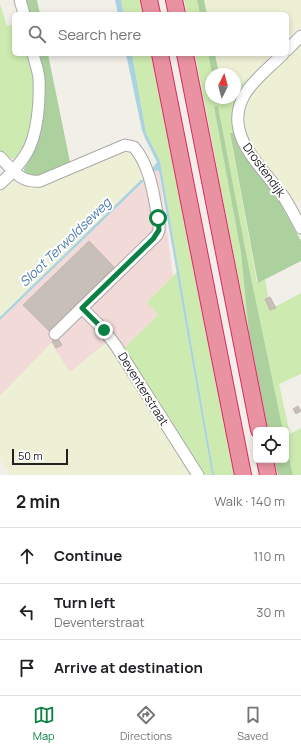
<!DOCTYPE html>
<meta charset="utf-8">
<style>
body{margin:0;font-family:Manrope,sans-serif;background:#f2f2f2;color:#202124}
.controls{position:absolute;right:12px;bottom:12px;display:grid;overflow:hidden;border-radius:6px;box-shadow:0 2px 6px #0003}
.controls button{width:36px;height:36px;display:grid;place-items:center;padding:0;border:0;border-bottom:1px solid #e0e0e0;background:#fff;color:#202124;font:20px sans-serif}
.compass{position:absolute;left:205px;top:68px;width:36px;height:36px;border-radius:50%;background:#fff;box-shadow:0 2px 6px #0003;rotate:6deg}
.scale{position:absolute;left:12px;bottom:10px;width:56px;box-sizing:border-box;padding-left:4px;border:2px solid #222;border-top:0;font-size:11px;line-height:14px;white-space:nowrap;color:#222;-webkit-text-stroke:3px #fff;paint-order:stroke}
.stop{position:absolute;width:12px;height:12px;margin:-9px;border:3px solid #0b8043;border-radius:50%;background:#fff}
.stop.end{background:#0b8043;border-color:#fff;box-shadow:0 1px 4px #0008}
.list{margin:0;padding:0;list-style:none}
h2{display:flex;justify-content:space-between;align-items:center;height:52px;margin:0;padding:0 16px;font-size:17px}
h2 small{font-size:13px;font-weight:400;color:#757577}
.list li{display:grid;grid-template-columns:26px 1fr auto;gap:12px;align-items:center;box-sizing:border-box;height:56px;padding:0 16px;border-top:1px solid #e0e0e0}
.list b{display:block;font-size:15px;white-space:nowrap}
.list p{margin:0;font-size:13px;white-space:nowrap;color:#757577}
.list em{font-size:13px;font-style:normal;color:#757577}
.icon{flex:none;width:22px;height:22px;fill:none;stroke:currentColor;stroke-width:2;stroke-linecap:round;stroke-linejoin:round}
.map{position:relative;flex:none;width:301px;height:475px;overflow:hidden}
.search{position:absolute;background:#fff;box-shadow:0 2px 6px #0003;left:12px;right:12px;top:12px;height:44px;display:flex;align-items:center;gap:10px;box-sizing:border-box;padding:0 14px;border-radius:6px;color:#757577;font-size:15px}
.sheet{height:220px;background:#fff}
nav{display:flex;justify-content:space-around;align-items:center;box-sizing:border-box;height:56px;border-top:1px solid #e0e0e0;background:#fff;font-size:11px;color:#757577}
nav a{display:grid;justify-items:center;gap:2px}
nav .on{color:#0b8043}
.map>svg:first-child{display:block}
</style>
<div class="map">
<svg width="301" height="475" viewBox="0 0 301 475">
<rect width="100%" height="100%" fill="#f2efe9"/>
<polygon fill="#f2dad9" points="157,169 159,171 173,276 147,302 158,315 122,350 69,372 51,344 0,396 0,320"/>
<g fill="#eef0d5">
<polygon points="204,0 301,0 301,26 287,39 287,14 207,14"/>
<polygon points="301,39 301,200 293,206 248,139 242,126 244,99"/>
<polygon points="215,54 272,54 235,90 235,74 219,74"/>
<polygon points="121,151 131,154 134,158 137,163 142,179 0,317 0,192 10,182 14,180 20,181"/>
<polygon points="107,342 197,475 11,475 0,459 0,396 51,343 70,372"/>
</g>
<g fill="#cdebb0">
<polygon points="121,0 141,0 143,14 124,14"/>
<polygon points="184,0 197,0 200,14 187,14"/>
<path d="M0,4l7,22 7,-2v30h16c2,12 5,25 5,37 1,22 -5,53 -21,68l-6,-1 -8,-7z"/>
<polygon points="132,54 151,54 235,475 214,475 160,161 146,133"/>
<path d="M195,54h13l4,20 -1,24h6l1,4h5l3,-4h9v-8l14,-14c-15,23 -20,30 -13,57l-6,1 27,148 8,-2 6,29 30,-16v81l-22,10 11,50 11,-6v47h-8l-7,-31v-14h-3l-34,-162 -31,-162 -4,1 27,146 8,81z"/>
<polygon points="177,272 212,475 197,475 122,350 158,315 147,302"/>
</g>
<g fill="#add19e">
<polygon points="26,0 37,0 40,14 30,14"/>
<polygon points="197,0 204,0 207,14 200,14"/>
<path d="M40,54h8l22,108 -36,15 -9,-2 -1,-6c14,-23 21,-50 21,-78 0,-12 -3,-25 -5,-37z"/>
<polygon points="208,54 215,54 219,74 212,74"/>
<polygon points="218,106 249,268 283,430 268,430 249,334 241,253 214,107"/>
<polygon points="230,133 236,133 279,201 301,241 301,261 258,283"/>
<polygon points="286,444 293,475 278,475 274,460 286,460"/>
</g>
<g fill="#aad3df">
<polygon points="115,0 121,0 124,14 118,14"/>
<polygon points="126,54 132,54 146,133 160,161 214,475 212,475 159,171 156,170 153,173 152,169 157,162 145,138 142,130"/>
<polygon points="141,180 144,180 144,181 0,320 0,317"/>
</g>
<g fill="#c7bfb8" stroke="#c4b6ab">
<polygon points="89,241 114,267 49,331 23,305"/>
<polygon points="270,297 276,308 270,310 265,299"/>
<polygon points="59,340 62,345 56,348 52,341"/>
<polygon points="298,406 301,411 296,414 293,409"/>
</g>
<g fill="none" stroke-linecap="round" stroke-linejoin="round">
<defs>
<g id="minor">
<polyline points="20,0 24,14"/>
<polyline points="287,50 301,36"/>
<path d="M283,54c-13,13 -29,25 -38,40 -24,40 17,72 38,102 7,10 12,21 18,32"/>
<path d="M0,157c13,13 20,26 40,24l85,-36 9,2c17,20 20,51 25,77v6l-2,5 -102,99"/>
<path d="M0,184c10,-9 19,-19 26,-30 12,-19 14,-54 13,-76 -1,-8 -4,-16 -6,-24"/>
<polyline points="82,308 104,330 116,346 198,475"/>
</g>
<g id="highway">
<polyline points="149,0 152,14"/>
<polyline points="174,0 177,14"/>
<polyline points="160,54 243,475"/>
<polyline points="185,54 259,430"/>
<polyline points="265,460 268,475"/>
</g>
</defs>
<use href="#minor" stroke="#a9a9a9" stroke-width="13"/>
<use href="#highway" stroke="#dc2a67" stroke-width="18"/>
<use href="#minor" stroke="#fff" stroke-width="11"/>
<use href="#highway" stroke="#e892a2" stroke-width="16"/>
</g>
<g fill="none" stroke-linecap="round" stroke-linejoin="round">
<polyline stroke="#0b8043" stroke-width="5" points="104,330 82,308 153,239 159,230 158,218"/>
</g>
<g text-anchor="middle" stroke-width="4" stroke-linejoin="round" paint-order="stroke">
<g font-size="12" fill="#222" stroke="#fff">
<text transform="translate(264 170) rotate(54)" y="4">Drostendijk</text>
<text transform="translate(143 389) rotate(58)" y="4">Deventerstraat</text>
</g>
<g font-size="13" font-style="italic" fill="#4a7aab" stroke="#fff">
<text transform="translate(65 242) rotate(-44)" y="5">Sloot Terwoldseweg</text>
</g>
</g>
</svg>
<div class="controls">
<button><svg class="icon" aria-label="locate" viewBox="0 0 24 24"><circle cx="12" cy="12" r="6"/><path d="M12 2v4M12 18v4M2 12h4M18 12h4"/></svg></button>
</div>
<svg class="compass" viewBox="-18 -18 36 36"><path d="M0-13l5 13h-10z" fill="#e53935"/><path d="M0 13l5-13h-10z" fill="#757577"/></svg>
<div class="scale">50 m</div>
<div class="stop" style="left:158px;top:218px"></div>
<div class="stop end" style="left:104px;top:330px"></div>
<div class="search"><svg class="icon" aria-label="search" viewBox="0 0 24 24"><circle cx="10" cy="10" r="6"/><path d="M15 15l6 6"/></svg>Search here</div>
</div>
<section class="sheet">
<h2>2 min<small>Walk · 140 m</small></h2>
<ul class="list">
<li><svg class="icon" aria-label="ahead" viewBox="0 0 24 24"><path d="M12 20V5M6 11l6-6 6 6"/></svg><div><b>Continue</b></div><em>110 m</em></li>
<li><svg class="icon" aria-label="left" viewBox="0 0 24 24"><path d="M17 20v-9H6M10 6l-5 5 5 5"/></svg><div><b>Turn left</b><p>Deventerstraat</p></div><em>30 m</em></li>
<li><svg class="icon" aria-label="arrive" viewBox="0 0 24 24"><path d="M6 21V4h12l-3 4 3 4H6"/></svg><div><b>Arrive at destination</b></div></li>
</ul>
</section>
<nav>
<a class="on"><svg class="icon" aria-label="map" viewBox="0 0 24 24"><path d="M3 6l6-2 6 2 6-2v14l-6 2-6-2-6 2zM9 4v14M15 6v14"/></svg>Map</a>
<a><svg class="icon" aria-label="directions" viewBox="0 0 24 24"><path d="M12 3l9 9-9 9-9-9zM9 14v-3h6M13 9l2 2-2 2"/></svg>Directions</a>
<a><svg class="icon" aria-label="saved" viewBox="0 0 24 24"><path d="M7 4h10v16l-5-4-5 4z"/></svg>Saved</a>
</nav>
